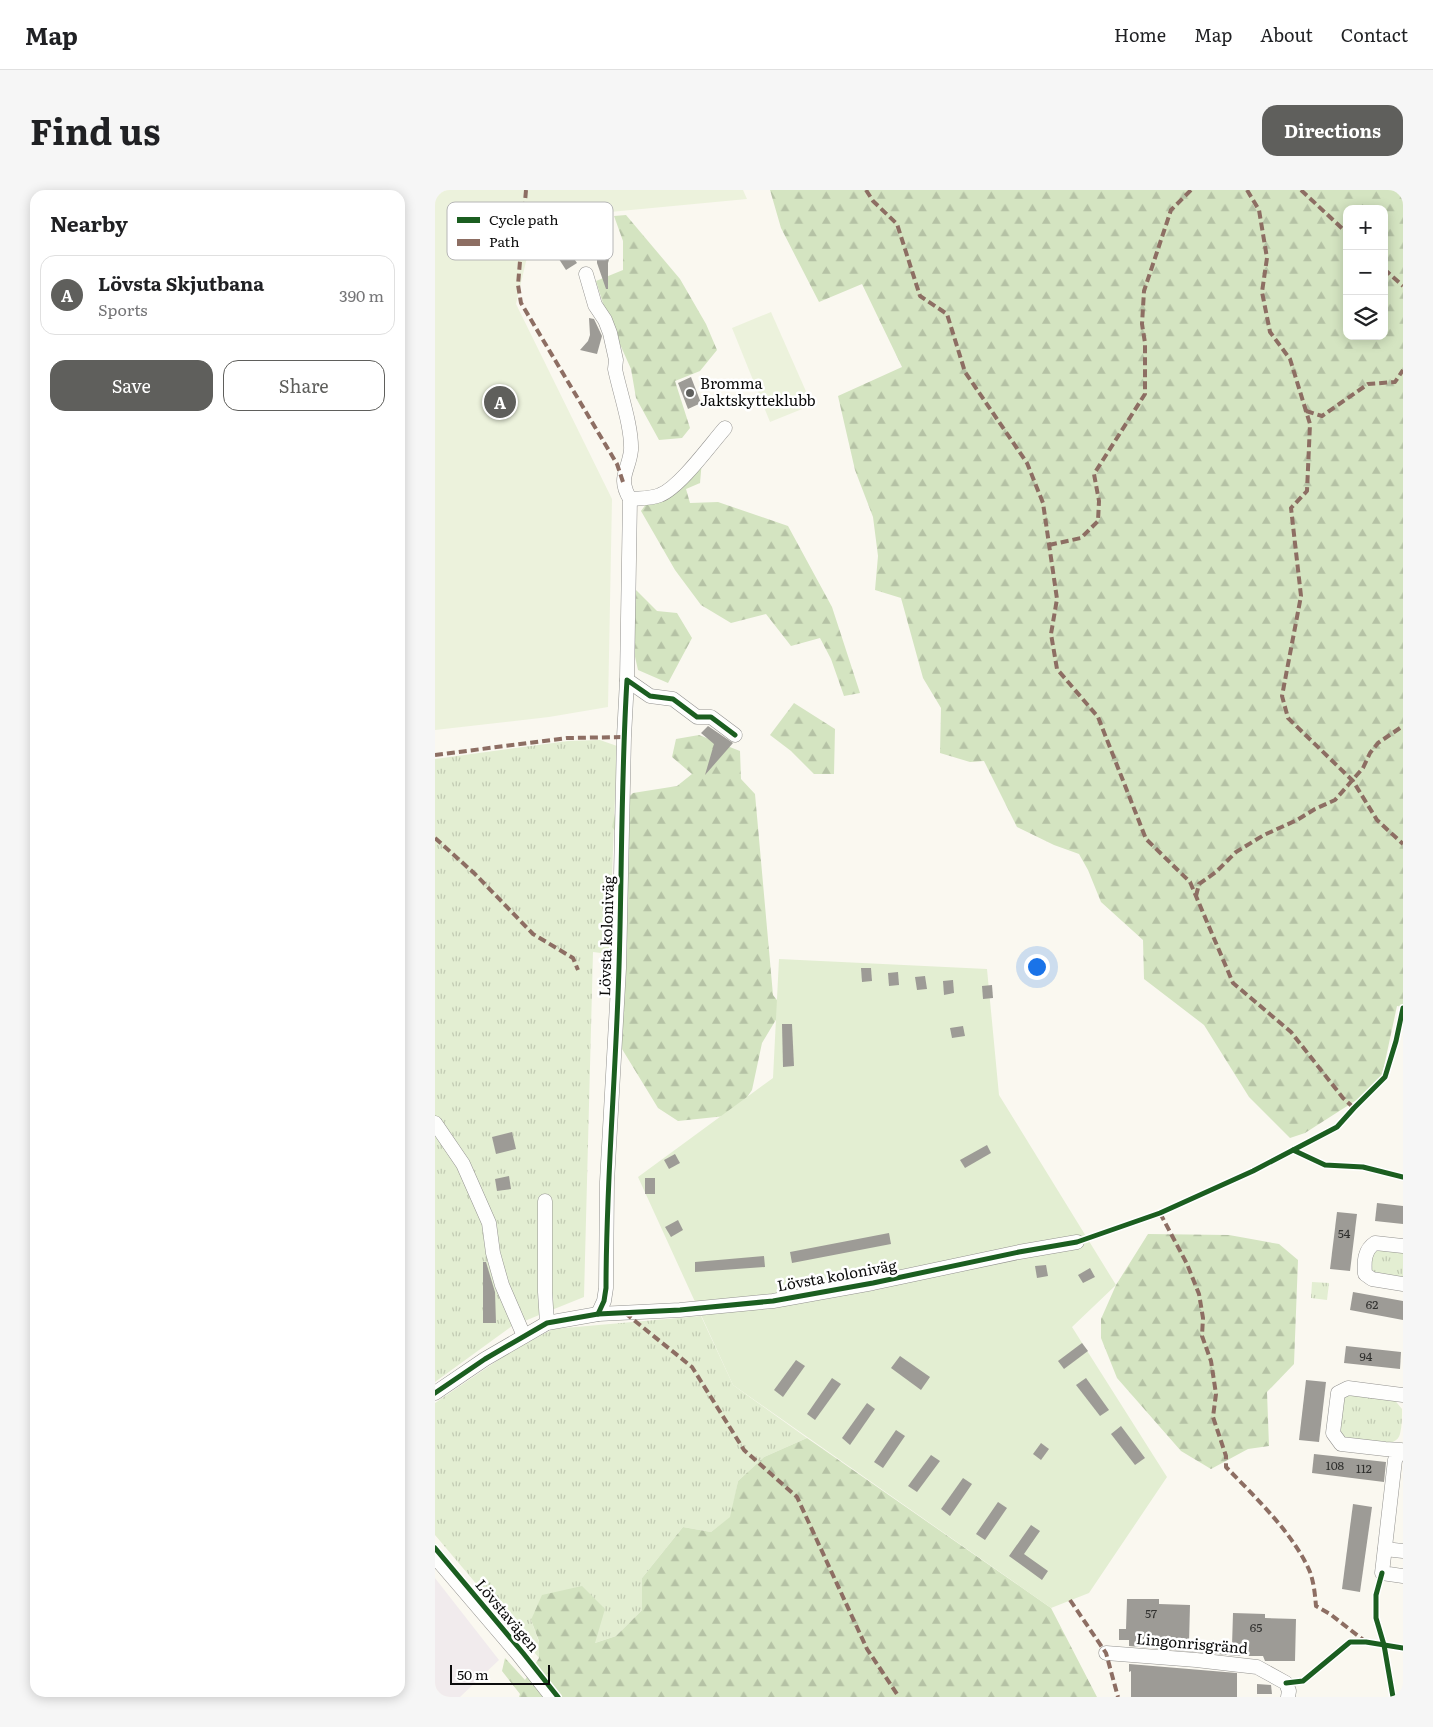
<!DOCTYPE html>
<meta charset="utf-8">
<style>
body{margin:0;font-family:Literata,serif;background:#f6f6f6;color:#202124}
.controls{position:absolute;right:15px;top:15px;display:grid;overflow:hidden;border-radius:10px;box-shadow:0 2px 12px #0003}
.controls button{width:45px;height:45px;display:grid;place-items:center;padding:0;border:0;border-bottom:1px solid #e0e0e0;background:#fff;color:#202124;font:25px sans-serif}
.scale{position:absolute;left:15px;bottom:12px;width:100px;box-sizing:border-box;padding-left:5px;border:2px solid #0c0c0c;border-top:0;font-size:14px;line-height:18px;white-space:nowrap;color:#0c0c0c;-webkit-text-stroke:4px #fff;paint-order:stroke}
.you{position:absolute;left:601px;top:776px;width:18px;height:18px;margin:-12px;border:4px solid #fff;border-radius:50%;background:#1a73e8;box-shadow:0 0 0 8px #1a73e833}
.badge{display:grid;place-items:center;width:32px;height:32px;border-radius:50%;background:#5f5f5c;color:#fff;font-size:16px;font-weight:700}
.pin{position:absolute;translate:-50% -50%;border:2px solid #fff;box-shadow:0 1px 5px #0006}
.list{margin:0;padding:0;list-style:none}
h2{display:flex;justify-content:space-between;align-items:center;height:65px;margin:0;padding:0 20px;font-size:21px}
h2 small{font-size:16px;font-weight:400;color:#757577}
.list li{display:grid;grid-template-columns:32px 1fr auto;gap:15px;align-items:center;box-sizing:border-box;height:80px;margin:0 10px 10px;padding:0 10px;border:1px solid #e0e0e0;border-radius:15px}
.list b{display:block;font-size:19px;white-space:nowrap}
.list p{margin:0;font-size:16px;white-space:nowrap;color:#757577}
.list em{font-size:16px;font-style:normal;color:#757577}
.actions{display:flex;gap:10px;padding:15px 20px}
.actions a{flex:1;padding:11px 0;border:1px solid #5f5f5c;border-radius:15px;text-align:center;font-size:18px;color:#5f5f5c}
.actions .main{background:#5f5f5c;color:#fff}
.icon{flex:none;width:28px;height:28px;fill:none;stroke:currentColor;stroke-width:2;stroke-linecap:round;stroke-linejoin:round}
.map{position:relative;flex:none;width:968px;height:1507px;overflow:hidden;border-radius:15px}
header{display:flex;align-items:center;gap:30px;box-sizing:border-box;height:70px;padding:0 25px;background:#fff;border-bottom:1px solid #e0e0e0}
header strong{font-size:24px}
nav{display:flex;gap:28px;margin-inline-start:auto;font-size:18px}
.intro{display:flex;align-items:center;justify-content:space-between;box-sizing:border-box;height:120px;padding:0 30px}
h1{margin:0;font-size:35px}
.button{padding:12px 22px;border-radius:15px;background:#5f5f5c;color:#fff;font-size:18px;font-weight:700}
main{display:flex;gap:30px;padding:0 30px}
aside{flex:1;background:#fff;border-radius:15px;box-shadow:0 2px 12px #0003}
.map>svg:first-child{display:block}
</style>
<header>
<strong>Map</strong>
<nav><a>Home</a><a>Map</a><a>About</a><a>Contact</a></nav>
</header>
<div class="intro"><h1>Find us</h1><a class="button">Directions</a></div>
<main>
<aside>
<h2>Nearby<small></small></h2>
<ul class="list">
<li><span class="badge">A</span><div><b>Lövsta Skjutbana</b><p>Sports</p></div><em>390 m</em></li>
</ul>
<div class="actions"><a class="main">Save</a><a>Share</a></div>
</aside>
<div class="map">
<svg width="968" height="1507" viewBox="0 0 968 1507">
<defs>
<pattern id="grass-tufts" width="24" height="20" patternUnits="userSpaceOnUse" patternTransform="scale(1.25)"><rect width="24" height="20" fill="#e3eed2"/><path d="M3 7l-1-3M5 7V3M7 7l1-3M15 17l-1-3M17 17v-4M19 17l1-3" fill="none" stroke="#c2cbb3"/></pattern>
<pattern id="forest-firs" width="22" height="20" patternUnits="userSpaceOnUse" patternTransform="scale(1.25)"><rect width="22" height="20" fill="#d4e4c1"/><path d="M5 1l3.5 6h-7zM16 11l3.5 6h-7z" fill="#b5c2a5"/></pattern>
</defs>
<rect width="100%" height="100%" fill="#faf8f0"/>
<polygon fill="#f1ebed" points="0,1388 64,1470 25,1507 0,1507"/>
<g fill="url(#grass-tufts)">
<polygon points="165,550 182,556 174,764 158,762 149,1107 77,1136 0,1192 0,569 133,551"/>
<polygon points="968,1058 968,1092 935,1085 936,1060"/>
<polygon points="877,1092 894,1093 892,1110 876,1108"/>
<polygon points="266,1126 298,1195 372,1248 329,1267 303,1291 296,1327 276,1342 248,1337 207,1388 207,1420 181,1446 160,1453 96,1430 104,1452 104,1468 0,1345 0,1213 78,1160 118,1139"/>
<path d="M910,1205l48,3 9,11c0,8 0,17 -2,25 -4,17 -39,7 -52,5 -4,-1 -8,-3 -9,-8 -2,-8 3,-29 6,-36z"/>
</g>
<g fill="url(#forest-firs)" fill-rule="evenodd">
<path d="M335,0h633v817l-6,-1 -17,79 -75,48 -15,5 -41,-41 -45,-72 -60,-46 -1,-39 -42,-38 -13,-32 -9,-16 -25,-9 -37,-18 -33,-66 -14,1 -30,-9 1,-45 -18,-30 -22,-80 -26,-8 3,-34 -5,-39 -18,-47 -17,-74 64,-29 -40,-83 -43,18 -38,-74zM912,19h37v127h-37z"/>
<polygon points="191,25 245,89 271,134 282,160 265,181 240,191 255,238 247,248 224,250 201,208 196,179 171,123 161,91 188,80 188,51 179,26"/>
<polygon points="267,270 265,293 251,299 255,313 283,312 353,336 397,417 425,503 409,506 396,469 385,448 356,456 331,424 296,433 266,415 240,380 206,321 219,303"/>
<polygon points="200,399 222,421 242,423 257,448 233,493 203,480 196,449"/>
<polygon points="359,513 400,539 399,584 379,584 356,561 335,545"/>
<polygon points="264,545 305,561 306,589 320,604 338,805 348,818 327,853 317,900 300,925 243,931 223,918 187,859 188,716 190,652 177,637 181,619 198,603 242,596 257,584 237,567 241,549"/>
<polygon points="713,1044 794,1045 844,1054 863,1070 859,1174 832,1202 834,1256 813,1259 776,1279 746,1261 682,1188 666,1148 666,1129 681,1095"/>
<polygon points="372,1248 616,1418 662,1507 84,1507 85,1504 67,1481 70,1468 90,1490 104,1468 104,1451 96,1430 107,1405 147,1396 170,1419 160,1453 181,1446 207,1420 207,1388 248,1337 276,1342 295,1327 303,1291 329,1267"/>
</g>
<polygon fill="#e3eed2" points="344,769 552,779 564,905 681,1095 637,1137 732,1287 654,1403 616,1418 298,1195 203,987 338,888"/>
<g fill="#ecf2dc">
<polygon points="0,0 308,0 312,9 101,29 81,114 177,309 173,517 114,527 0,540"/>
<polygon points="336,122 377,215 335,232 297,138"/>
</g>
<g fill="#9d9b96">
<polygon points="176,54 177,60 173,73 173,99 171,99 162,73 162,55"/>
<polygon points="133,60 142,73 131,80 122,66"/>
<polygon points="154,128 159,129 167,146 162,164 145,160 153,151 155,145"/>
<polygon points="256,187 266,213 253,219 243,193"/>
<polygon points="273,536 298,553 270,585 279,554 266,543"/>
<polygon points="426,778 436,778 437,791 427,792"/>
<polygon points="463,782 464,795 454,796 453,783"/>
<polygon points="490,786 492,799 482,800 480,787"/>
<polygon points="518,790 519,803 509,805 508,791"/>
<polygon points="557,795 558,808 548,809 547,796"/>
<polygon points="347,834 357,834 359,876 348,877"/>
<polygon points="528,836 530,846 517,848 515,838"/>
<polygon points="77,942 81,959 61,964 57,947"/>
<polygon points="552,955 556,963 530,978 525,970"/>
<polygon points="240,964 245,973 234,979 229,970"/>
<polygon points="74,986 76,999 62,1001 60,989"/>
<rect x="210" y="988" width="10" height="16"/>
<polygon points="942,1013 968,1016 968,1034 940,1031"/>
<polygon points="902,1022 922,1024 915,1081 895,1079"/>
<polygon points="243,1030 248,1040 236,1047 230,1037"/>
<polygon points="454,1043 456,1054 357,1073 355,1062"/>
<polygon points="329,1066 330,1077 260,1082 260,1072"/>
<polygon points="48,1072 51,1072 60,1102 61,1133 48,1133"/>
<polygon points="611,1075 613,1086 602,1088 600,1076"/>
<polygon points="655,1078 660,1087 648,1093 643,1085"/>
<polygon points="918,1102 968,1111 968,1130 915,1120"/>
<polygon points="647,1153 653,1161 629,1179 623,1171"/>
<polygon points="911,1156 966,1162 965,1179 909,1173"/>
<polygon points="465,1166 495,1187 486,1200 456,1178"/>
<polygon points="361,1170 370,1176 348,1207 339,1200"/>
<polygon points="397,1188 406,1194 380,1230 372,1224"/>
<polygon points="651,1188 674,1220 665,1226 641,1195"/>
<polygon points="871,1190 891,1192 884,1252 864,1250"/>
<polygon points="432,1213 440,1219 415,1255 407,1248"/>
<polygon points="686,1236 710,1268 700,1275 676,1244"/>
<polygon points="461,1240 470,1246 448,1278 439,1272"/>
<polygon points="606,1253 614,1259 606,1270 598,1264"/>
<polygon points="879,1264 951,1272 949,1292 877,1283"/>
<polygon points="496,1265 505,1271 482,1302 473,1296"/>
<polygon points="528,1288 537,1294 515,1326 506,1319"/>
<polygon points="563,1312 572,1318 550,1350 541,1344"/>
<polygon points="918,1314 937,1317 925,1402 907,1399"/>
<polygon points="596,1335 605,1341 589,1364 613,1381 607,1390 574,1366"/>
<polygon points="692,1409 724,1409 724,1414 755,1415 754,1453 766,1453 766,1456 797,1456 798,1423 830,1424 830,1428 861,1429 860,1471 830,1471 828,1466 803,1466 694,1456 694,1450 684,1450 684,1439 691,1439"/>
<polygon points="694,1474 802,1483 802,1507 696,1507 696,1481 694,1482"/>
<polygon points="822,1494 836,1495 837,1504 822,1504"/>
</g>
<g fill="none" stroke-linecap="round" stroke-linejoin="round">
<defs>
<g id="minor">
<path d="M151,84l9,31 10,15 5,13 6,27 -1,9c5,24 17,58 16,81 -2,21 -14,27 -1,49l-3,181 -3,57 -5,231 -12,214 -1,106 -2,13 -6,13"/>
<path d="M195,309c10,-1 21,0 30,-4 20,-8 50,-50 65,-67"/>
<polyline points="192,490 215,506 238,509 262,527 276,527 300,545"/>
<polyline points="0,933 28,974 54,1033 58,1063 67,1095 89,1146"/>
<polyline points="110,1011 110,1102 112,1133"/>
<path d="M968,1056l-28,-3c-11,7 -11,19 -10,31l7,5 31,5"/>
<polyline points="0,1203 50,1169 112,1133 163,1124 245,1120 338,1111 438,1093 584,1062 642,1052"/>
<polyline points="968,1205 913,1198 903,1203 898,1243 906,1254 950,1259 966,1260 960,1270 947,1383 968,1386"/>
<polyline points="950,1359 968,1361"/>
<polyline points="0,1367 83,1464 117,1507"/>
<polyline points="671,1463 761,1470 822,1477 851,1493 854,1501 853,1507"/>
</g>
</defs>
<use href="#minor" stroke="#93928f" stroke-width="15"/>
<use href="#minor" stroke="#fefefd" stroke-width="14"/>
<g stroke="#8d6e63" stroke-width="4" stroke-dasharray="8 4" stroke-linecap="butt">
<polyline points="91,0 83,95 86,113 182,274 188,292"/>
<polyline points="431,0 438,11 462,34 485,106 512,124 530,182 592,273 608,313 622,409 616,444 622,479 663,527 711,649 755,692 798,793 856,842 908,908 919,918"/>
<polyline points="812,0 824,20 832,68 827,102 835,142 855,169 875,234 872,301 856,318 866,406 847,506 853,528 918,591 942,630 968,654"/>
<polyline points="866,0 912,43"/>
<polyline points="949,79 968,96"/>
<polyline points="871,221 887,226 933,194 960,192 968,180"/>
<polyline points="614,355 646,348 663,331 664,311 659,284 710,204 710,153 707,134 709,101 736,20 756,0"/>
<polyline points="0,565 132,548 189,547"/>
<polyline points="0,648 40,684 98,744 138,768 143,780"/>
<polyline points="761,706 764,694 781,682 801,662 829,645 862,630 880,619 900,610 928,578 935,563 943,553 968,536"/>
<path d="M725,1023l27,51 12,30 4,24 -1,18 9,25 5,33 -3,23 13,39v11c29,30 68,67 84,105 4,11 5,23 6,34l14,8 36,28"/>
<polyline points="190,1123 257,1177 309,1260 362,1307 432,1459 464,1507"/>
<polyline points="635,1410 671,1463 683,1507"/>
</g>
<defs>
<g id="cycleway">
<polyline points="858,960 890,975 928,977 968,987"/>
<path d="M163,1124l6,-13 2,-13c0,-107 10,-214 13,-321 3,-95 2,-191 8,-287l23,16 23,3 24,18h14l24,18"/>
<polyline points="0,1203 50,1169 112,1133 163,1124 245,1120 338,1111 438,1093 584,1062 642,1052 725,1023 818,981 902,937 919,918 950,887 961,851 968,818"/>
<polyline points="0,1358 88,1463 123,1507"/>
<polyline points="947,1383 941,1405 941,1428 949,1455 958,1507"/>
<polyline points="851,1493 868,1491 915,1452 931,1452 968,1458"/>
</g>
</defs>
<use href="#cycleway" stroke="#fff" stroke-width="8"/>
<use href="#cycleway" stroke="#1b5e20" stroke-width="5"/>
</g>
<circle fill="#5f5f5c" stroke="#fff" stroke-width="2" cx="255" cy="203" r="5"/>
<g text-anchor="middle" stroke-width="5" stroke-linejoin="round" paint-order="stroke">
<g font-size="12" fill="#30302e">
<text x="909" y="1048">54</text>
<text x="937" y="1119">62</text>
<text x="931" y="1171">94</text>
<text x="900" y="1280">108</text>
<text x="929" y="1283">112</text>
<text x="716" y="1428">57</text>
<text x="821" y="1442">65</text>
</g>
<g font-size="15" fill="#0c0c0c" stroke="#fff" text-anchor="start">
<text x="265" y="199">Bromma<tspan x="265" dy="17">Jaktskytteklubb</tspan></text>
</g>
<g font-size="15" fill="#0c0c0c" stroke="#fff">
<text transform="translate(172 746) rotate(-88)" y="5">Lövsta koloniväg</text>
<text transform="translate(402 1086) rotate(-10)" y="5">Lövsta koloniväg</text>
<text transform="translate(72 1426) rotate(50)" y="5">Lövstavägen</text>
<text transform="translate(757 1454) rotate(5)" y="5">Lingonrisgränd</text>
</g>
</g>
<rect x="12" y="12" width="166" height="58" rx="8" fill="#fff" stroke="#b6b6b6" stroke-width="1"/>
<rect x="22" y="27" width="23" height="6" fill="#1b5e20"/>
<rect x="22" y="49" width="23" height="7" fill="#8d6e63"/>
<g font-size="14" fill="#0c0c0c">
<text x="54" y="35">Cycle path</text>
<text x="54" y="57">Path</text>
</g>
</svg>
<div class="controls">
<button>+</button>
<button>−</button>
<button><svg class="icon" aria-label="layers" viewBox="0 0 24 24"><path d="M12 4l9 5-9 5-9-5zM3 14l9 5 9-5"/></svg></button>
</div>
<div class="scale">50 m</div>
<div class="you"></div>
<div class="pin badge" style="left:65px;top:212px">A</div>
</div>
</main>
